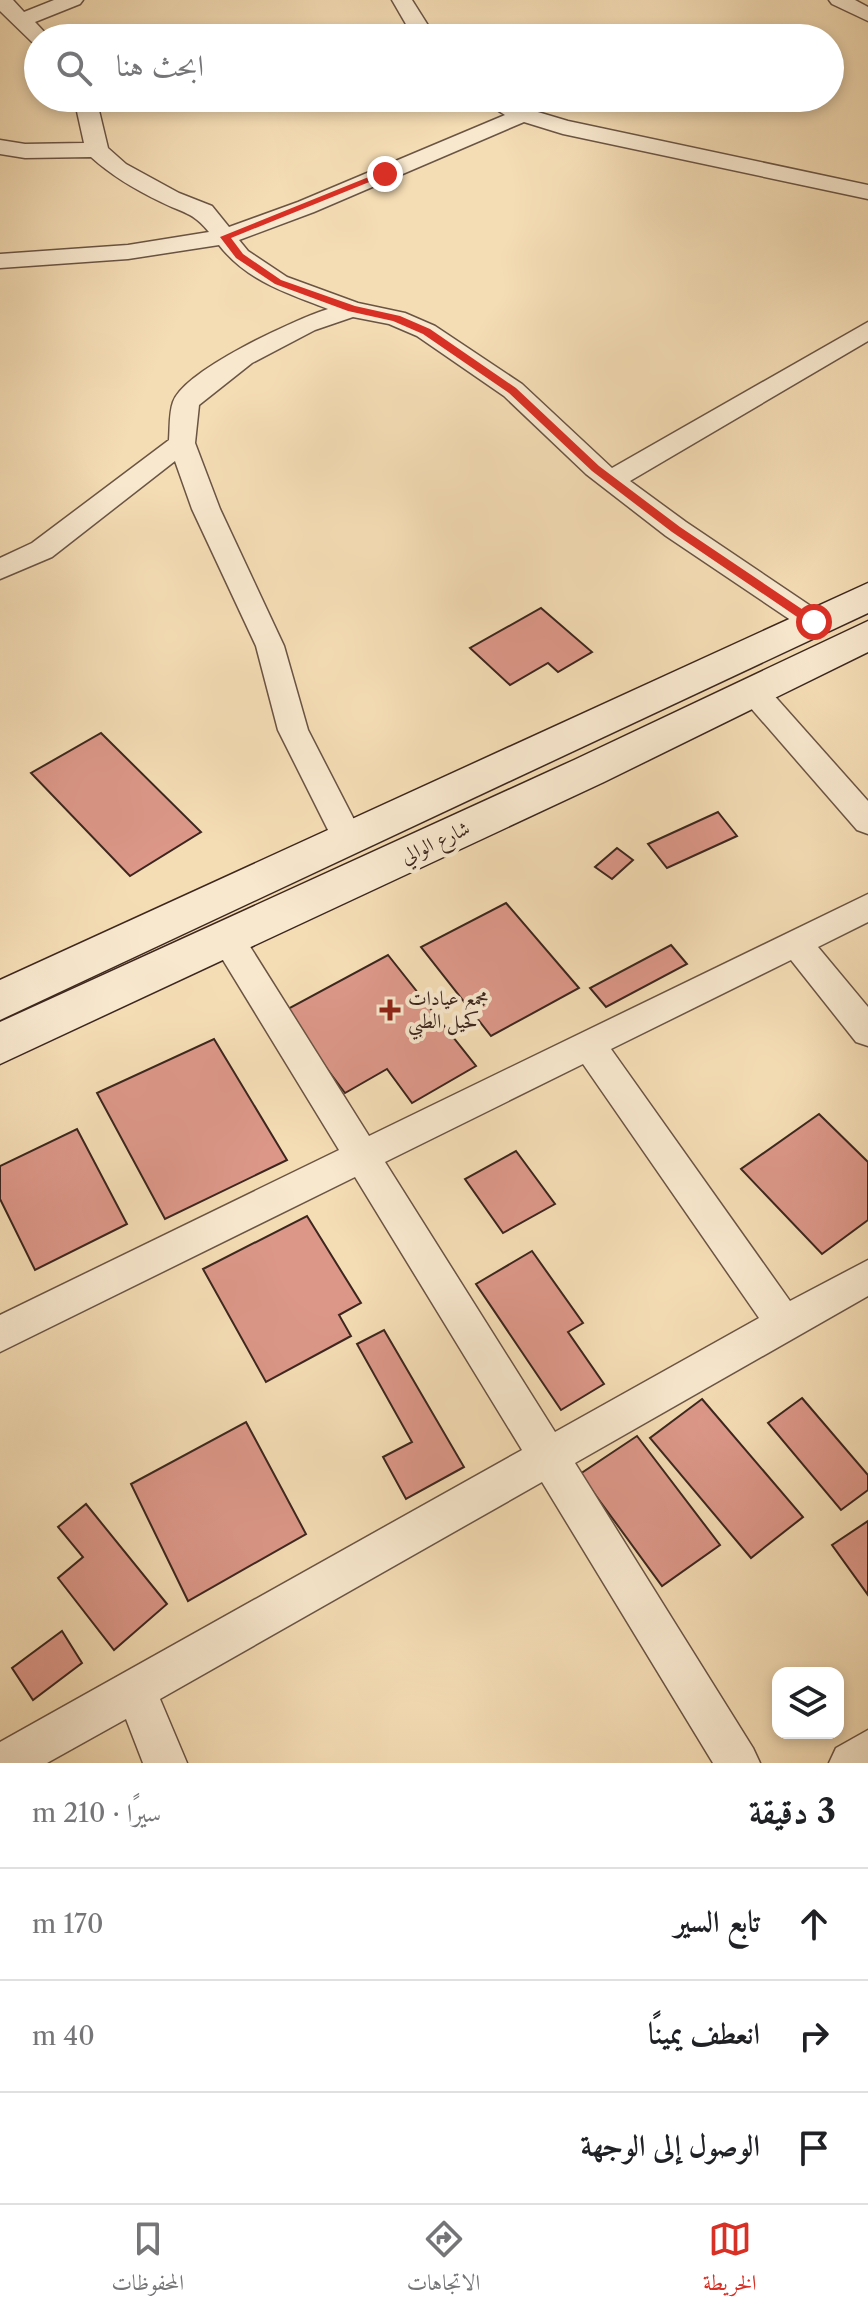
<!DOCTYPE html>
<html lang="ar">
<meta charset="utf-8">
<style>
body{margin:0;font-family:"Libre Caslon Text",Amiri,serif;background:#f2f2f2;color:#202124;direction:rtl}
.controls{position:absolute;right:24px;bottom:24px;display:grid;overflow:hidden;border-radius:16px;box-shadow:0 4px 12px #0003}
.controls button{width:72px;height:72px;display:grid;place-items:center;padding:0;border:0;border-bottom:2px solid #e0e0e0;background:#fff;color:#202124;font:40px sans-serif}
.stop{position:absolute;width:24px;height:24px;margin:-18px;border:6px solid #d93025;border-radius:50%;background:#fff}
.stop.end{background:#d93025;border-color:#fff;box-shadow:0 2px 8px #0008}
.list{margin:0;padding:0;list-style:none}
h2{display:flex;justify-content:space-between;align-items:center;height:104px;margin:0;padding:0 32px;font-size:34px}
h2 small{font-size:26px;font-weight:400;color:#757577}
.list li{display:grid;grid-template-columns:52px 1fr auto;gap:24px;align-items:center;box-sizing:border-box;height:112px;padding:0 32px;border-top:2px solid #e0e0e0}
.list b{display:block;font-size:30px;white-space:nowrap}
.list em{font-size:26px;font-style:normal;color:#757577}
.icon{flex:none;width:44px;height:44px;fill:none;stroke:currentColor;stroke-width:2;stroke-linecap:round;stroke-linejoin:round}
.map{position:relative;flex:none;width:868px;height:1763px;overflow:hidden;direction:ltr}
.search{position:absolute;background:#fff;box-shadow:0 4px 12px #0003;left:24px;right:24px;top:24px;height:88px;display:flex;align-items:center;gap:20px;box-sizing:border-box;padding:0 28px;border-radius:44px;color:#757577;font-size:30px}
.sheet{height:440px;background:#fff}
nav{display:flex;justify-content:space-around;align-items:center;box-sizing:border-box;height:112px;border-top:2px solid #e0e0e0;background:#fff;font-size:22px;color:#757577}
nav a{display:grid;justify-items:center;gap:4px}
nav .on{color:#d93025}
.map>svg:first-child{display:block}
</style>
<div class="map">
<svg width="868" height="1763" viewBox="0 0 868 1763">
<rect width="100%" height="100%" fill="#f4dcb4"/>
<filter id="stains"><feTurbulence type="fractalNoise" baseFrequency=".0025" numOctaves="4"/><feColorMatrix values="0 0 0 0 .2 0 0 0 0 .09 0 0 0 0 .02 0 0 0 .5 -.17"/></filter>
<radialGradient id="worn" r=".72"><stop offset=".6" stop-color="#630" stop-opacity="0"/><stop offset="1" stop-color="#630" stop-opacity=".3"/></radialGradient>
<g fill="#dc9788" stroke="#3c261e" stroke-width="2">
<polygon points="541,608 592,652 558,672 548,663 510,685 470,648"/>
<polygon points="101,733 201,832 130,876 31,773"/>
<polygon points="718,812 737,836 667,868 648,844"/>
<polygon points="617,848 633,860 612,879 595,867"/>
<polygon points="506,903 579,988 491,1036 421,947"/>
<polygon points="671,945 687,964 606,1007 590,988"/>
<polygon points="388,955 476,1066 412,1103 387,1069 345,1093 284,1011"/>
<polygon points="214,1039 287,1160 165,1219 97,1093"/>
<polygon points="819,1114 868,1162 868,1220 822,1254 741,1169"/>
<polygon points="77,1129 127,1224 35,1270 0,1199 0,1166"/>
<polygon points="516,1151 555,1204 503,1233 465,1179"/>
<polygon points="307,1216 361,1303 339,1315 351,1336 266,1382 203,1269"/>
<polygon points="532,1251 583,1323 568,1332 604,1384 561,1410 476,1284"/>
<polygon points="384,1330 464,1467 406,1499 383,1457 412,1442 357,1344"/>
<polygon points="802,1398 868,1475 868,1490 841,1510 768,1423"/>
<polygon points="702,1399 803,1517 751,1558 650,1438"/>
<polygon points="246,1422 306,1534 188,1601 131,1484"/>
<polygon points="637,1436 720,1545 662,1586 580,1474"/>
<polygon points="86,1504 167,1604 114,1650 58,1578 83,1557 58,1527"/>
<polygon points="868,1521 868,1595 832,1545"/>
<polygon points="62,1631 82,1663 33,1700 12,1668"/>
</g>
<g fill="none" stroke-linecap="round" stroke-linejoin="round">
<defs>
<g id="street">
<polygon points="0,0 13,0 24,12 54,0 83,0 80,4 35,22 50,38 38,38 38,44 32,42 0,11"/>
<polygon points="392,0 412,0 436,38 414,38"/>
<polygon points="829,0 855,0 868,7 868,21 832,4"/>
<path d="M74,98h22l12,50 18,16 53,29 33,13 17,21 69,-25 207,-87 -27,-17h28l25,12 37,11 300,64v14l-305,-65 -39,-12 -210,90 -75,28 9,11 39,26 71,26 47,10 30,13 87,58 90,84 256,-146v19l-238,140 56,41 138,93 4,7 -4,7 -10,3 -10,-3 -138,-93 -80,-62 -82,-78 -87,-60 -28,-12 -36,-7 -38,13 -63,33 -53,42 -4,38 25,66 64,137 24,84 56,109 -5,9 -11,3 -11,-3 -59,-118 -22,-84 -64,-137 -17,-48 -123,96 -52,22v-21l32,-15 137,-103c1,-12 0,-27 4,-38 11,-32 123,-83 155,-93 -41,-16 -81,-28 -109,-64l-91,14 -128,9v-14l128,-9 81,-13c-16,-20 -26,-19 -48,-30 -25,-12 -49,-26 -70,-45l-66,1 -25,-4v-14l25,4 59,-1z"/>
<polygon points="753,680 763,683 868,801 868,834 857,830 743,699 738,691 743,683"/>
<path d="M868,894v28l-50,25 50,60v39l-12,-4 -65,-82 -180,89 179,252 78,-41v36l-293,167 178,285 7,15h-47l-171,-281 -382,217 27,64h-44l-17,-44 -79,44h-47v-21l522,-292 -167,-273 -355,175v-37l339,-165 -124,-203 -4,-9 4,-9 12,-4 12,4 130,207zM583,1064l176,254 -204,114 -170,-270z"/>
<polygon points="868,1730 868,1763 829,1763 836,1748"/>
</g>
<g id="secondary">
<polygon points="868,583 868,613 0,1020 0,980"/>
<polygon points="868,621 868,652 604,782 0,1064 0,1022 574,760"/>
</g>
</defs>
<use href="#street" stroke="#6a5444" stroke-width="3"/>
<use href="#secondary" stroke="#3c261e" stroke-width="3"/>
<use href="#street" fill="#f8e8ce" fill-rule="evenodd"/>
<use href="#secondary" fill="#f8e8ce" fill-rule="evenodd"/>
</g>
<polygon fill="#d93025" points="381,172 389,174 231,238 243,254 281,280 355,306 400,316 430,329 516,388 599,466 680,527 818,620 818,625 809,625 672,532 592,471 509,393 423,334 393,321 348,311 275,284 236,258 220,237"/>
<path fill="#8f2418" stroke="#f8e8ce" stroke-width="3" d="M386 998h8v8h8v8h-8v8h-8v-8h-8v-8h8z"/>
<g text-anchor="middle" stroke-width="8" stroke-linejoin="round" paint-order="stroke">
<g font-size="20" fill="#3c261e" stroke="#f8e8ce">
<text transform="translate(435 842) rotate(-25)" y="7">شارع الوالي</text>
</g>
<g font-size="20" fill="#3c261e" stroke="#f8e8ce" text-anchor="start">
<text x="408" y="1005">مجمع عيادات<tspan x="408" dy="23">كحيل الطبي</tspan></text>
</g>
</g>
<rect width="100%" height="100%" filter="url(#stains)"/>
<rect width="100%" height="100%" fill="url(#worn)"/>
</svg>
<div class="controls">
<button><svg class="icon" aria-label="layers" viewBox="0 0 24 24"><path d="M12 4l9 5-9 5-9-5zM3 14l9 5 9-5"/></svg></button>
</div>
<div class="stop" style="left:814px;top:622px"></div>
<div class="stop end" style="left:385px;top:174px"></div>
<div class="search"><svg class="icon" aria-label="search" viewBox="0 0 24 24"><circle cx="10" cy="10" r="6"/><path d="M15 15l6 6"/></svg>ابحث هنا</div>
</div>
<section class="sheet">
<h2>3 دقيقة<small>سيرًا · 210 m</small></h2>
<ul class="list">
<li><svg class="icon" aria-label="ahead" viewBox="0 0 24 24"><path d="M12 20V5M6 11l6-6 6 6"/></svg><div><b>تابع السير</b></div><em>170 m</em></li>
<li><svg class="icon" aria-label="right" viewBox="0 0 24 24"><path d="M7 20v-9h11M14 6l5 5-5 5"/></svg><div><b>انعطف يمينًا</b></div><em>40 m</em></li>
<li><svg class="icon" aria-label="arrive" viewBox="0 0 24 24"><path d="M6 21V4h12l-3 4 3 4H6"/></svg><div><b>الوصول إلى الوجهة</b></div></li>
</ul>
</section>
<nav>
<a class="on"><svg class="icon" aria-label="map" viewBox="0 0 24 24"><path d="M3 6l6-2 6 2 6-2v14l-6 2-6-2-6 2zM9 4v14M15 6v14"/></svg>الخريطة</a>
<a><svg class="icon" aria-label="directions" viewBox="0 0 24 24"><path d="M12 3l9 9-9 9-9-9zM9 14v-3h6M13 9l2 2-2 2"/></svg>الاتجاهات</a>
<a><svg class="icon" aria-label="saved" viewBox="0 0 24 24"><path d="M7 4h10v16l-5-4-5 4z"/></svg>المحفوظات</a>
</nav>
